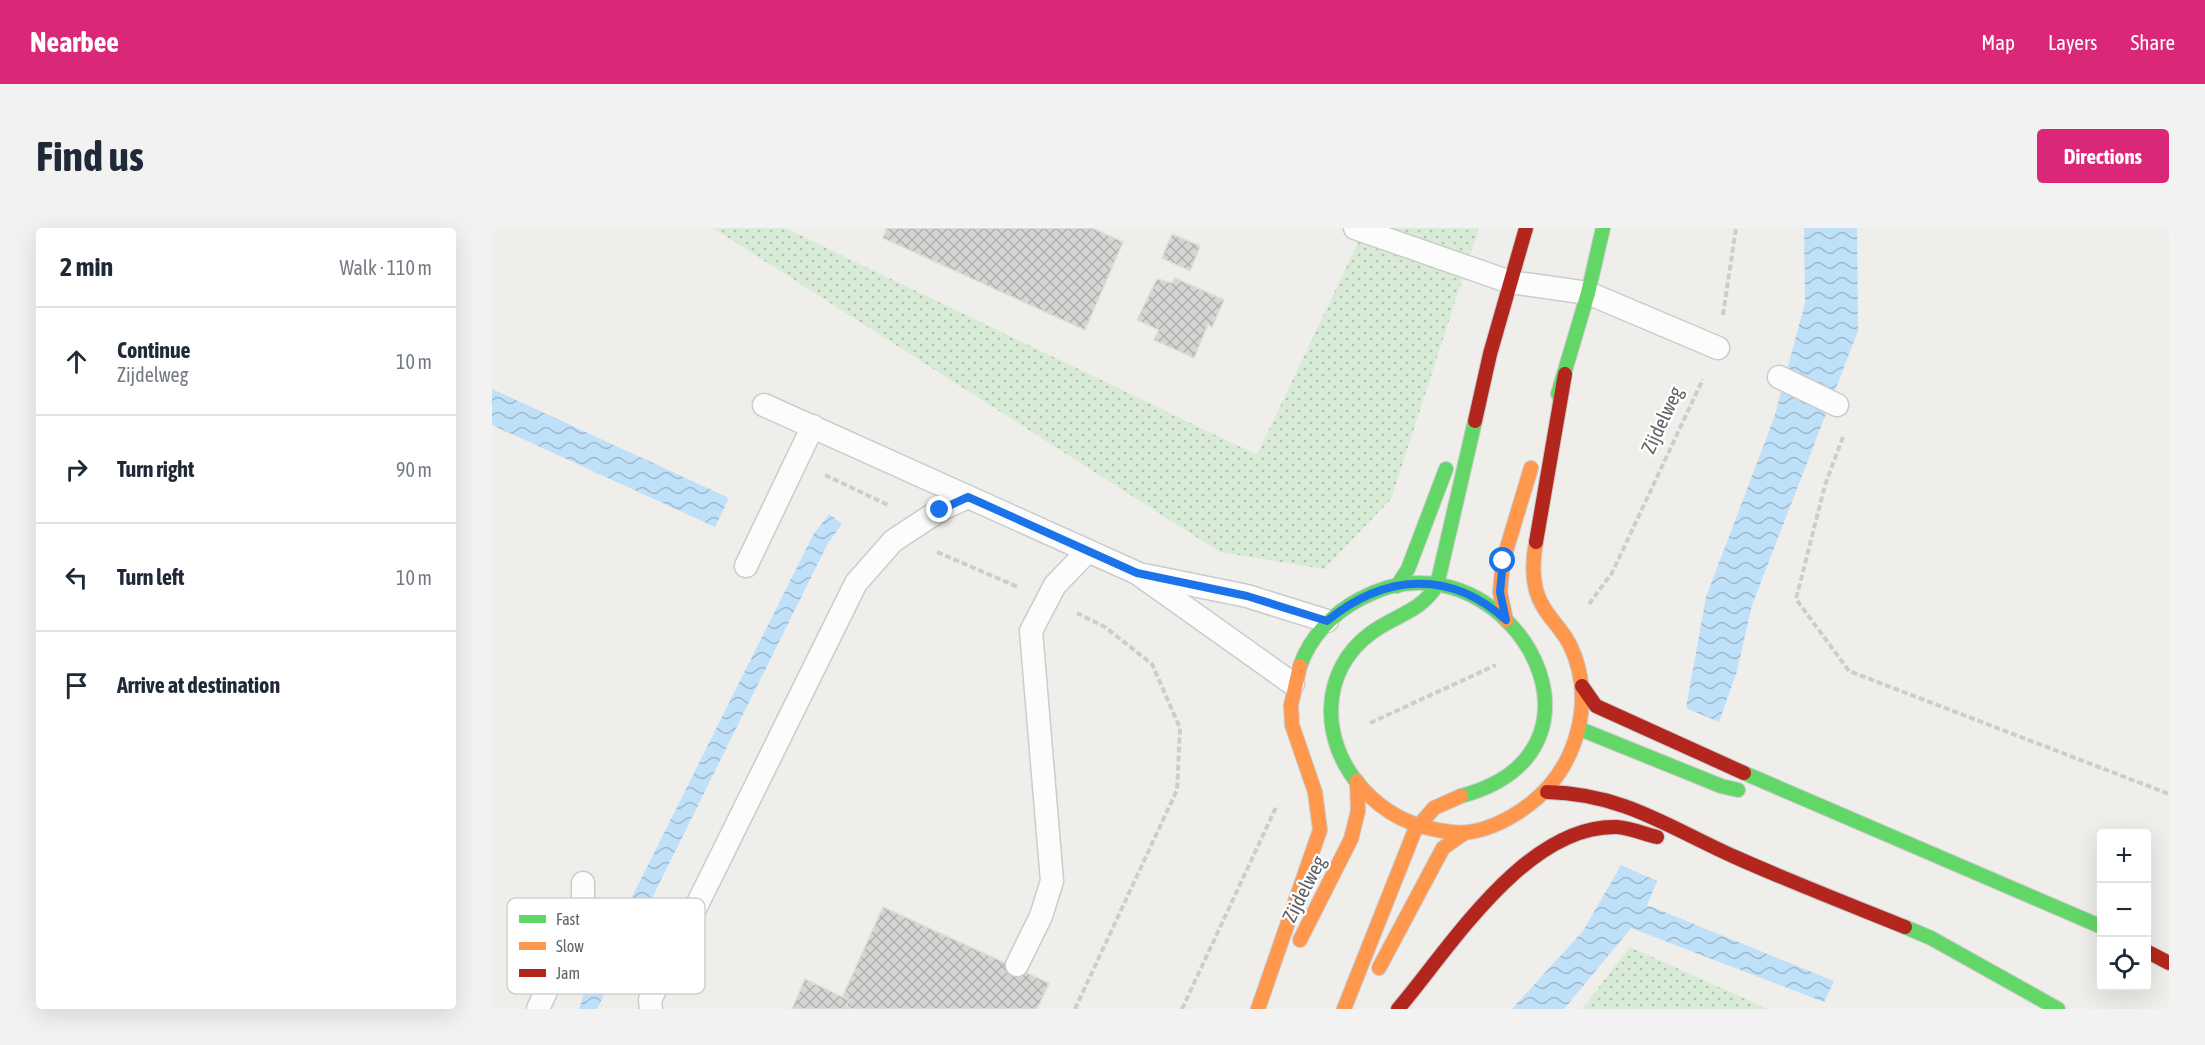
<!DOCTYPE html>
<meta charset="utf-8">
<style>
body{margin:0;font-family:"Asap Condensed",sans-serif;background:#f2f2f3;color:#1f2937}
.controls{position:absolute;right:18px;bottom:18px;display:grid;overflow:hidden;border-radius:6px;box-shadow:0 6px 24px #0002}
.controls button{width:54px;height:54px;display:grid;place-items:center;padding:0;border:0;border-bottom:2px solid #e0e1e3;background:#fff;color:#1f2937;font:30px sans-serif}
.stop{position:absolute;width:18px;height:18px;margin:-14px;border:4px solid #1a73e8;border-radius:50%;background:#fff}
.stop.end{background:#1a73e8;border-color:#fff;box-shadow:0 2px 6px #0008}
.list{margin:0;padding:0;list-style:none}
h2{display:flex;justify-content:space-between;align-items:center;height:78px;margin:0;padding:0 24px;font-size:26px}
h2 small{font-size:20px;font-weight:400;color:#747a83}
.list li{display:grid;grid-template-columns:39px 1fr auto;gap:18px;align-items:center;box-sizing:border-box;height:108px;padding:0 24px;border-top:2px solid #e0e1e3}
.list b{display:block;font-size:22px;white-space:nowrap}
.list p{margin:0;font-size:20px;white-space:nowrap;color:#747a83}
.list em{font-size:20px;font-style:normal;color:#747a83}
.icon{flex:none;width:33px;height:33px;fill:none;stroke:currentColor;stroke-width:2;stroke-linecap:round;stroke-linejoin:round}
.map{position:relative;flex:none;width:1677px;height:781px;overflow:hidden;border-radius:6px}
header{display:flex;align-items:center;gap:36px;box-sizing:border-box;height:84px;padding:0 30px;background:#db2777;color:#fff}
header strong{font-size:28px}
nav{display:flex;gap:33px;margin-inline-start:auto;font-size:21px}
.intro{display:flex;align-items:center;justify-content:space-between;box-sizing:border-box;height:144px;padding:0 36px}
h1{margin:0;font-size:42px}
.button{padding:15px 27px;border-radius:6px;background:#db2777;color:#fff;font-size:21px;font-weight:700}
main{display:flex;gap:36px;padding:0 36px}
aside{flex:1;background:#fff;border-radius:6px;box-shadow:0 6px 24px #0002}
.map>svg:first-child{display:block}
</style>
<header>
<strong>Nearbee</strong>
<nav><a>Map</a><a>Layers</a><a>Share</a></nav>
</header>
<div class="intro"><h1>Find us</h1><a class="button">Directions</a></div>
<main>
<aside>
<h2>2 min<small>Walk · 110 m</small></h2>
<ul class="list">
<li><svg class="icon" aria-label="ahead" viewBox="0 0 24 24"><path d="M12 20V5M6 11l6-6 6 6"/></svg><div><b>Continue</b><p>Zijdelweg</p></div><em>10 m</em></li>
<li><svg class="icon" aria-label="right" viewBox="0 0 24 24"><path d="M7 20v-9h11M14 6l5 5-5 5"/></svg><div><b>Turn right</b></div><em>90 m</em></li>
<li><svg class="icon" aria-label="left" viewBox="0 0 24 24"><path d="M17 20v-9H6M10 6l-5 5 5 5"/></svg><div><b>Turn left</b></div><em>10 m</em></li>
<li><svg class="icon" aria-label="arrive" viewBox="0 0 24 24"><path d="M6 21V4h12l-3 4 3 4H6"/></svg><div><b>Arrive at destination</b></div></li>
</ul>
</aside>
<div class="map">
<svg width="1677" height="781" viewBox="0 0 1677 781">
<defs>
<pattern id="grass-dots" width="8" height="8" patternUnits="userSpaceOnUse" patternTransform="scale(1.5)"><rect width="8" height="8" fill="#d8ebd6"/><path d="M2 2h.1M6 6h.1" fill="none" stroke="#b2c2b1" stroke-width="1.8" stroke-linecap="round"/></pattern>
<pattern id="water-waves" width="16" height="10" patternUnits="userSpaceOnUse" patternTransform="scale(1.5)"><rect width="16" height="10" fill="#bfe0f9"/><path d="M0 5q4-4 8 0t8 0" fill="none" stroke="#9eb9cd"/></pattern>
<pattern id="building-cross-hatch" width="8" height="8" patternUnits="userSpaceOnUse" patternTransform="scale(1.5)"><rect width="8" height="8" fill="#d6d5d3"/><path d="M0 0l8 8M0 8l8-8" fill="none" stroke="#b1b0af"/></pattern>
</defs>
<rect width="100%" height="100%" fill="#efeeea"/>
<g fill="url(#grass-dots)">
<polygon points="221,0 293,0 765,227 873,0 987,0 899,271 832,341 728,324"/>
<polygon points="1138,719 1276,781 1090,781"/>
</g>
<g fill="url(#water-waves)">
<polygon points="1312,0 1365,0 1366,103 1260,377 1245,443 1227,494 1194,480 1214,369 1282,190 1313,75"/>
<polygon points="0,161 237,270 223,299 0,197"/>
<polygon points="337,286 350,296 336,315 105,781 87,781 93,763 321,307"/>
<polygon points="1129,637 1165,653 1155,677 1342,753 1332,774 1139,700 1072,781 1020,781 1091,703"/>
</g>
<g fill="url(#building-cross-hatch)" stroke="#deddd9" stroke-width="1.5">
<polygon points="395,0 600,0 631,14 593,102 391,10"/>
<polygon points="680,6 708,18 698,43 670,30"/>
<polygon points="683,50 732,72 720,99 716,96 702,130 662,112 667,102 645,92 665,51 680,55"/>
<polygon points="391,679 557,755 545,781 345,781"/>
<polygon points="313,751 357,772 354,778 360,781 300,781"/>
</g>
<g fill="none" stroke-linecap="round" stroke-linejoin="round">
<defs>
<g id="lane">
<polyline points="863,0 1018,54 1096,65 1226,120"/>
<polyline points="1287,149 1345,177"/>
<polyline points="272,177 645,345 801,456"/>
<polyline points="254,338 321,198"/>
<polyline points="652,347 755,368 835,393"/>
<polyline points="525,737 549,688 560,653 539,403 563,357 596,323"/>
<polyline points="46,781 91,681 91,655"/>
<polyline points="159,781 158,772 364,355 401,313 448,282 476,269"/>
</g>
<g id="fast">
<polyline points="1066,166 1096,65 1111,0"/>
<polyline points="905,358 916,341 954,241"/>
<path d="M808,438c10,-29 33,-53 60,-67 140,-78 279,150 101,197"/>
<polyline points="1088,501 1229,558 1246,562"/>
<polyline points="1252,545 1610,699"/>
<path d="M869,559c-41,-46 -42,-116 10,-154 24,-18 50,-21 66,-48l38,-164"/>
<polyline points="1413,699 1439,710 1566,781"/>
</g>
<g id="slow">
<polyline points="1014,392 1008,364 1011,333 1039,240"/>
<path d="M869,559c25,28 53,41 90,45 28,4 58,-12 79,-28 48,-37 66,-105 40,-159 -7,-14 -18,-24 -26,-37 -13,-20 -12,-45 -8,-66"/>
<polyline points="808,712 859,611 866,583 865,553"/>
<polyline points="887,740 951,620 971,606"/>
<polyline points="766,781 828,602 823,564 800,497 799,477 808,438"/>
<polyline points="852,781 923,602 942,580 969,568"/>
</g>
<g id="jam">
<polyline points="983,193 998,126 1034,0"/>
<polyline points="1044,314 1073,146"/>
<polyline points="1090,458 1104,478 1252,545"/>
<path d="M1055,564c77,2 121,35 188,65 56,25 113,47 170,70"/>
<polyline points="1654,723 1677,735"/>
<path d="M906,781c52,-61 128,-185 219,-182 14,1 27,7 40,10"/>
</g>
</defs>
<use href="#lane" stroke="#cbcccc" stroke-width="25"/>
<use href="#fast" stroke="#cacacb" stroke-width="16"/>
<use href="#slow" stroke="#cacacb" stroke-width="16"/>
<use href="#jam" stroke="#cacacb" stroke-width="16"/>
<g stroke="#cacfcc" stroke-width="4" stroke-dasharray="6 3" stroke-linecap="butt">
<polyline points="1231,87 1244,0"/>
<polyline points="1351,209 1333,257 1304,371 1357,443 1677,566"/>
<polyline points="333,247 396,277"/>
<polyline points="445,324 526,359"/>
<polyline points="1097,376 1120,345 1211,151"/>
<polyline points="878,495 1004,437"/>
<polyline points="583,781 685,562 688,500 660,436 613,399 585,385"/>
<polyline points="690,781 785,577"/>
</g>
<use href="#lane" stroke="#fdfcfc" stroke-width="22"/>
<use href="#fast" stroke="#63d668" stroke-width="14"/>
<use href="#slow" stroke="#ff974d" stroke-width="14"/>
<use href="#jam" stroke="#b3261e" stroke-width="14"/>
</g>
<g fill="none" stroke-linecap="round" stroke-linejoin="round">
<path stroke="#1a73e8" stroke-width="8" d="M448,282l28,-13 169,76 110,23 80,25c57,-47 123,-52 179,-1l-6,-28 3,-31"/>
</g>
<g text-anchor="middle" stroke-width="4.5" stroke-linejoin="round" paint-order="stroke">
<g font-size="20" fill="#5f6368" stroke="#fff">
<text transform="translate(1170 192) rotate(-65)" y="7">Zijdelweg</text>
<text transform="translate(812 661) rotate(-63)" y="7">Zijdelweg</text>
</g>
</g>
<rect x="15" y="670" width="198" height="96" rx="9" fill="#fff" stroke="#cfd0d2" stroke-width="1.5"/>
<rect x="27" y="687" width="27" height="8" fill="#63d668"/>
<rect x="27" y="714" width="27" height="8" fill="#ff974d"/>
<rect x="27" y="741" width="27" height="8" fill="#b3261e"/>
<g font-size="16" fill="#5f6368">
<text x="64" y="697">Fast</text>
<text x="64" y="724">Slow</text>
<text x="64" y="751">Jam</text>
</g>
</svg>
<div class="controls">
<button>+</button>
<button>−</button>
<button><svg class="icon" aria-label="locate" viewBox="0 0 24 24"><circle cx="12" cy="12" r="6"/><path d="M12 2v4M12 18v4M2 12h4M18 12h4"/></svg></button>
</div>
<div class="stop" style="left:1011px;top:333px"></div>
<div class="stop end" style="left:448px;top:282px"></div>
</div>
</main>
